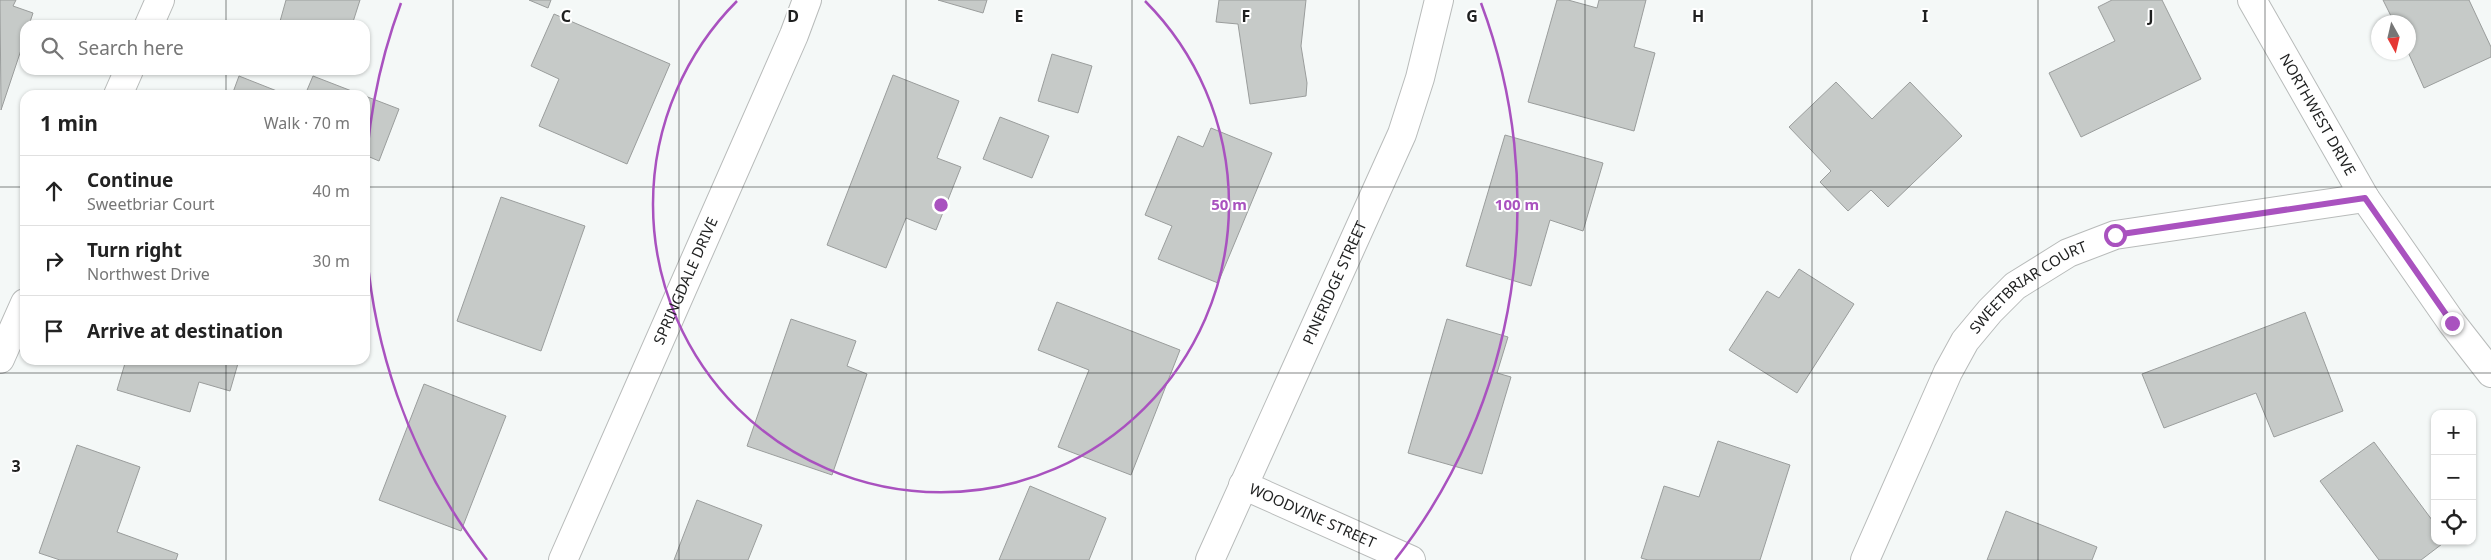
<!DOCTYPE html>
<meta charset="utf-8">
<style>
body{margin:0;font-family:"Noto Sans",sans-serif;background:#f6f6f6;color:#222}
.controls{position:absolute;right:15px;bottom:15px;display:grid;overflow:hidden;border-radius:10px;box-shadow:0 1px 4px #0004}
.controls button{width:45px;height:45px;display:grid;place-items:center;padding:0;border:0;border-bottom:1px solid #e0e0e0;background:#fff;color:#222;font:25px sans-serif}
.compass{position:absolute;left:2371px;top:15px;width:45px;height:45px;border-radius:50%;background:#fff;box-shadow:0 1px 4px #0004;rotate:172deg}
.stop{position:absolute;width:15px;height:15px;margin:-11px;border:4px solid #a952bf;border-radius:50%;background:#fff}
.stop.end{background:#a952bf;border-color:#fff;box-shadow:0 1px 5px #0008}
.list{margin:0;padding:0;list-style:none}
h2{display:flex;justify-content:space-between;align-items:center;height:65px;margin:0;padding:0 20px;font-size:21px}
h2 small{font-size:16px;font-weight:400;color:#767676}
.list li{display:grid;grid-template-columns:32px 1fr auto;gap:15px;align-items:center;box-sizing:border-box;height:70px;padding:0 20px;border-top:1px solid #e0e0e0}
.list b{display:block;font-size:19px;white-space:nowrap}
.list p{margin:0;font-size:16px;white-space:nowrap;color:#767676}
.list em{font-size:16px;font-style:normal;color:#767676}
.icon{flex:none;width:28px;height:28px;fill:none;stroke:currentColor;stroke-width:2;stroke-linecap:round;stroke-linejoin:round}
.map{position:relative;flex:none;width:2491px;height:560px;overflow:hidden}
.search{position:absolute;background:#fff;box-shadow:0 1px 4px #0004;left:20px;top:20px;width:350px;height:55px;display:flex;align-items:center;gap:12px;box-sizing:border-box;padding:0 18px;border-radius:15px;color:#767676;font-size:19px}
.panel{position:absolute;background:#fff;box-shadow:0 1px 4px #0004;left:20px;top:90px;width:350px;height:275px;border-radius:15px}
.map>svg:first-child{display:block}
</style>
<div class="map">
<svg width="2491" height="560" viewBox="0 0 2491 560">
<rect width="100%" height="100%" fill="#f4f8f7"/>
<g fill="#c6cac8" stroke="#9a9d9c">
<polygon points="0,0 16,0 13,6 33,13 29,25 25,25 25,38 1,110"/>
<polygon points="286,0 360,0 352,25 279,25"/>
<polygon points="529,0 551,0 548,8"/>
<polygon points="938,0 987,0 983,13"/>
<polygon points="1219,0 1306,0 1301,46 1307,83 1306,96 1250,104 1238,24 1216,22"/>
<polygon points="1557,0 1568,0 1597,8 1599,0 1646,0 1634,47 1655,53 1634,131 1528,102"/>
<polygon points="2112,0 2162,0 2201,79 2081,137 2049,73 2115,41 2098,7"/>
<polygon points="2383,0 2469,0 2491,47 2491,57 2424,88 2408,52 2408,22 2394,22"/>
<polygon points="554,14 670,64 627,164 539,126 559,79 531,66"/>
<polygon points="1052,54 1092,66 1078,113 1038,101"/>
<polygon points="893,75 959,101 937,158 961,167 936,230 906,218 886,268 827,245"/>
<polygon points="239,76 287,95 232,95"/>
<polygon points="313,76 362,95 305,95"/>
<polygon points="1836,82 1872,119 1910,82 1962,136 1888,207 1871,190 1848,211 1820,182 1831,171 1789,127"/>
<polygon points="365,96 399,109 379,161 365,155"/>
<polygon points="1000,117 1049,136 1032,178 983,159"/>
<polygon points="1211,128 1272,153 1218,283 1158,259 1172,226 1145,215 1178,136 1203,147"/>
<polygon points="1505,135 1603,163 1583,231 1550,220 1531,286 1466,266"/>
<polygon points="501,197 585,226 541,351 457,321"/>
<polygon points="1799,269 1854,304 1797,393 1729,350 1767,291 1779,298"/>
<polygon points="1057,302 1180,350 1131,475 1058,447 1089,370 1038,350"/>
<polygon points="2305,312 2343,411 2274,437 2256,393 2164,428 2142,374"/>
<polygon points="791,319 856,341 847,366 867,374 832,475 747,446"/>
<polygon points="1447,319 1508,337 1497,373 1511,377 1482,474 1408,453"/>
<polygon points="126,360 239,360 230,391 199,382 190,412 117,390"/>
<polygon points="424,384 506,416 461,531 379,500"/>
<polygon points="1718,441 1790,465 1760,560 1648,560 1641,558 1664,486 1699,497"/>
<polygon points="2374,442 2435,524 2435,541 2446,541 2421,560 2379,560 2320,481"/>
<polygon points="77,445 140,467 117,532 178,554 176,560 60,560 39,553"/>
<polygon points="1030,486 1106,518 1089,560 999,560"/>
<polygon points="697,500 762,525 748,560 674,560"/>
<polygon points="2006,511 2097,547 2092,560 1987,560"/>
</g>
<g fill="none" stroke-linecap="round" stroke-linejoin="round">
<defs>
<g id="minor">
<path id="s1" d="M2252,0l113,198 87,125 39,50"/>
<polyline points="149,25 160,0"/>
<polyline points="118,95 129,70"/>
<polyline points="0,359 25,303"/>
<path id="s2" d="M1243,485l168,75"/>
<path id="s3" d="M563,560l231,-525 13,-35"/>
<path id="s4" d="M1210,560l192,-426 18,-56 19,-78"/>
<path id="s5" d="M1865,560l83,-188 17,-31 25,-30 25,-25 53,-33 47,-18 250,-37"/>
</g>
</defs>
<use href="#minor" stroke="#b8bbba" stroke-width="30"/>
<use href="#minor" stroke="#fff" stroke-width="28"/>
</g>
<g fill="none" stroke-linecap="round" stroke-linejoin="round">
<polyline stroke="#a952bf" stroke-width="6" points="2115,235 2365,198 2452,323"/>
</g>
<path fill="none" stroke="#1f2020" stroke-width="1" stroke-opacity="0.55" d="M226,0v25M453,0v560M679,0v560M906,0v560M1132,0v560M1359,0v560M1585,0v560M1812,0v560M2038,0v560M2265,0v560M226,70v25M0,187h25M365,187h2126M226,360v200M0,373h2491"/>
<g fill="none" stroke="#a952bf" stroke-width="2.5">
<path d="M1145 1A288 288 0 1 1 737 1"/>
<path d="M487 560A576 576 0 0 1 365 210M365 200A576 576 0 0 1 401 3M1481 3A576 576 0 0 1 1395 560"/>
</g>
<g text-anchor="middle" stroke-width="4" stroke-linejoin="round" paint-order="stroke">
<g font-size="15" fill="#1f2020" stroke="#fff">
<text dy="5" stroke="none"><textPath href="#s1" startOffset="132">NORTHWEST DRIVE</textPath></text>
<text dy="5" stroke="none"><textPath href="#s3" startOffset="305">SPRINGDALE DRIVE</textPath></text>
<text dy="5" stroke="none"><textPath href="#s4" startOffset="304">PINERIDGE STREET</textPath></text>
<text dy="5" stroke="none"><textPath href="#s5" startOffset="325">SWEETBRIAR COURT</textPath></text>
<text dy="5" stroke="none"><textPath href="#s2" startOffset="76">WOODVINE STREET</textPath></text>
</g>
</g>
<g font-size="16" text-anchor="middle" font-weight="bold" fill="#1f2020" stroke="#fff" stroke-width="4" stroke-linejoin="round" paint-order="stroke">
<text x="566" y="22">C</text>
<text x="793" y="22">D</text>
<text x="1019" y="22">E</text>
<text x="1246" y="22">F</text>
<text x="1472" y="22">G</text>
<text x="1698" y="22">H</text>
<text x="1925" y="22">I</text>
<text x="2151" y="22">J</text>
<text x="16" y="472">3</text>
</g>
<circle cx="941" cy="205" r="8" fill="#a952bf" stroke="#fff" stroke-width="2.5"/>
<g font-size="15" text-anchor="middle" font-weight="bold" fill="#a952bf" stroke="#fff" stroke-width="4" stroke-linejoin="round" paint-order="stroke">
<text x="1229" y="210">50 m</text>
<text x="1517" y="210">100 m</text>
</g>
</svg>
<div class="controls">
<button>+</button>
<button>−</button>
<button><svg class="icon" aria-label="locate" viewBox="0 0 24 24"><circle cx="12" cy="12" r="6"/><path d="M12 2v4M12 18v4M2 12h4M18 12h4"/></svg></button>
</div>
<svg class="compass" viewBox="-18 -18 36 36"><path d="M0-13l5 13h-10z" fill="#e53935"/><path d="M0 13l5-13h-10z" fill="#767676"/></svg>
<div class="stop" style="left:2115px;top:235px"></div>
<div class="stop end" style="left:2452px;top:323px"></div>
<div class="search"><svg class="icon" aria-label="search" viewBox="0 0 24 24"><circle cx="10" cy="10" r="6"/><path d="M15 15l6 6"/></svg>Search here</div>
<section class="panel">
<h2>1 min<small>Walk · 70 m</small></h2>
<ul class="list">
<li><svg class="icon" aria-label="ahead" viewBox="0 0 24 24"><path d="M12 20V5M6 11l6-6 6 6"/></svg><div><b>Continue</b><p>Sweetbriar Court</p></div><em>40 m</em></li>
<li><svg class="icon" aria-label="right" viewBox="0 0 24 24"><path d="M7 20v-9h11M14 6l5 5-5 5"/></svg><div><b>Turn right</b><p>Northwest Drive</p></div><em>30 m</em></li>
<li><svg class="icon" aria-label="arrive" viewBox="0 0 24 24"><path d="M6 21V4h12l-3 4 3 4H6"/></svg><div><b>Arrive at destination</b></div></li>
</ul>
</section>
</div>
